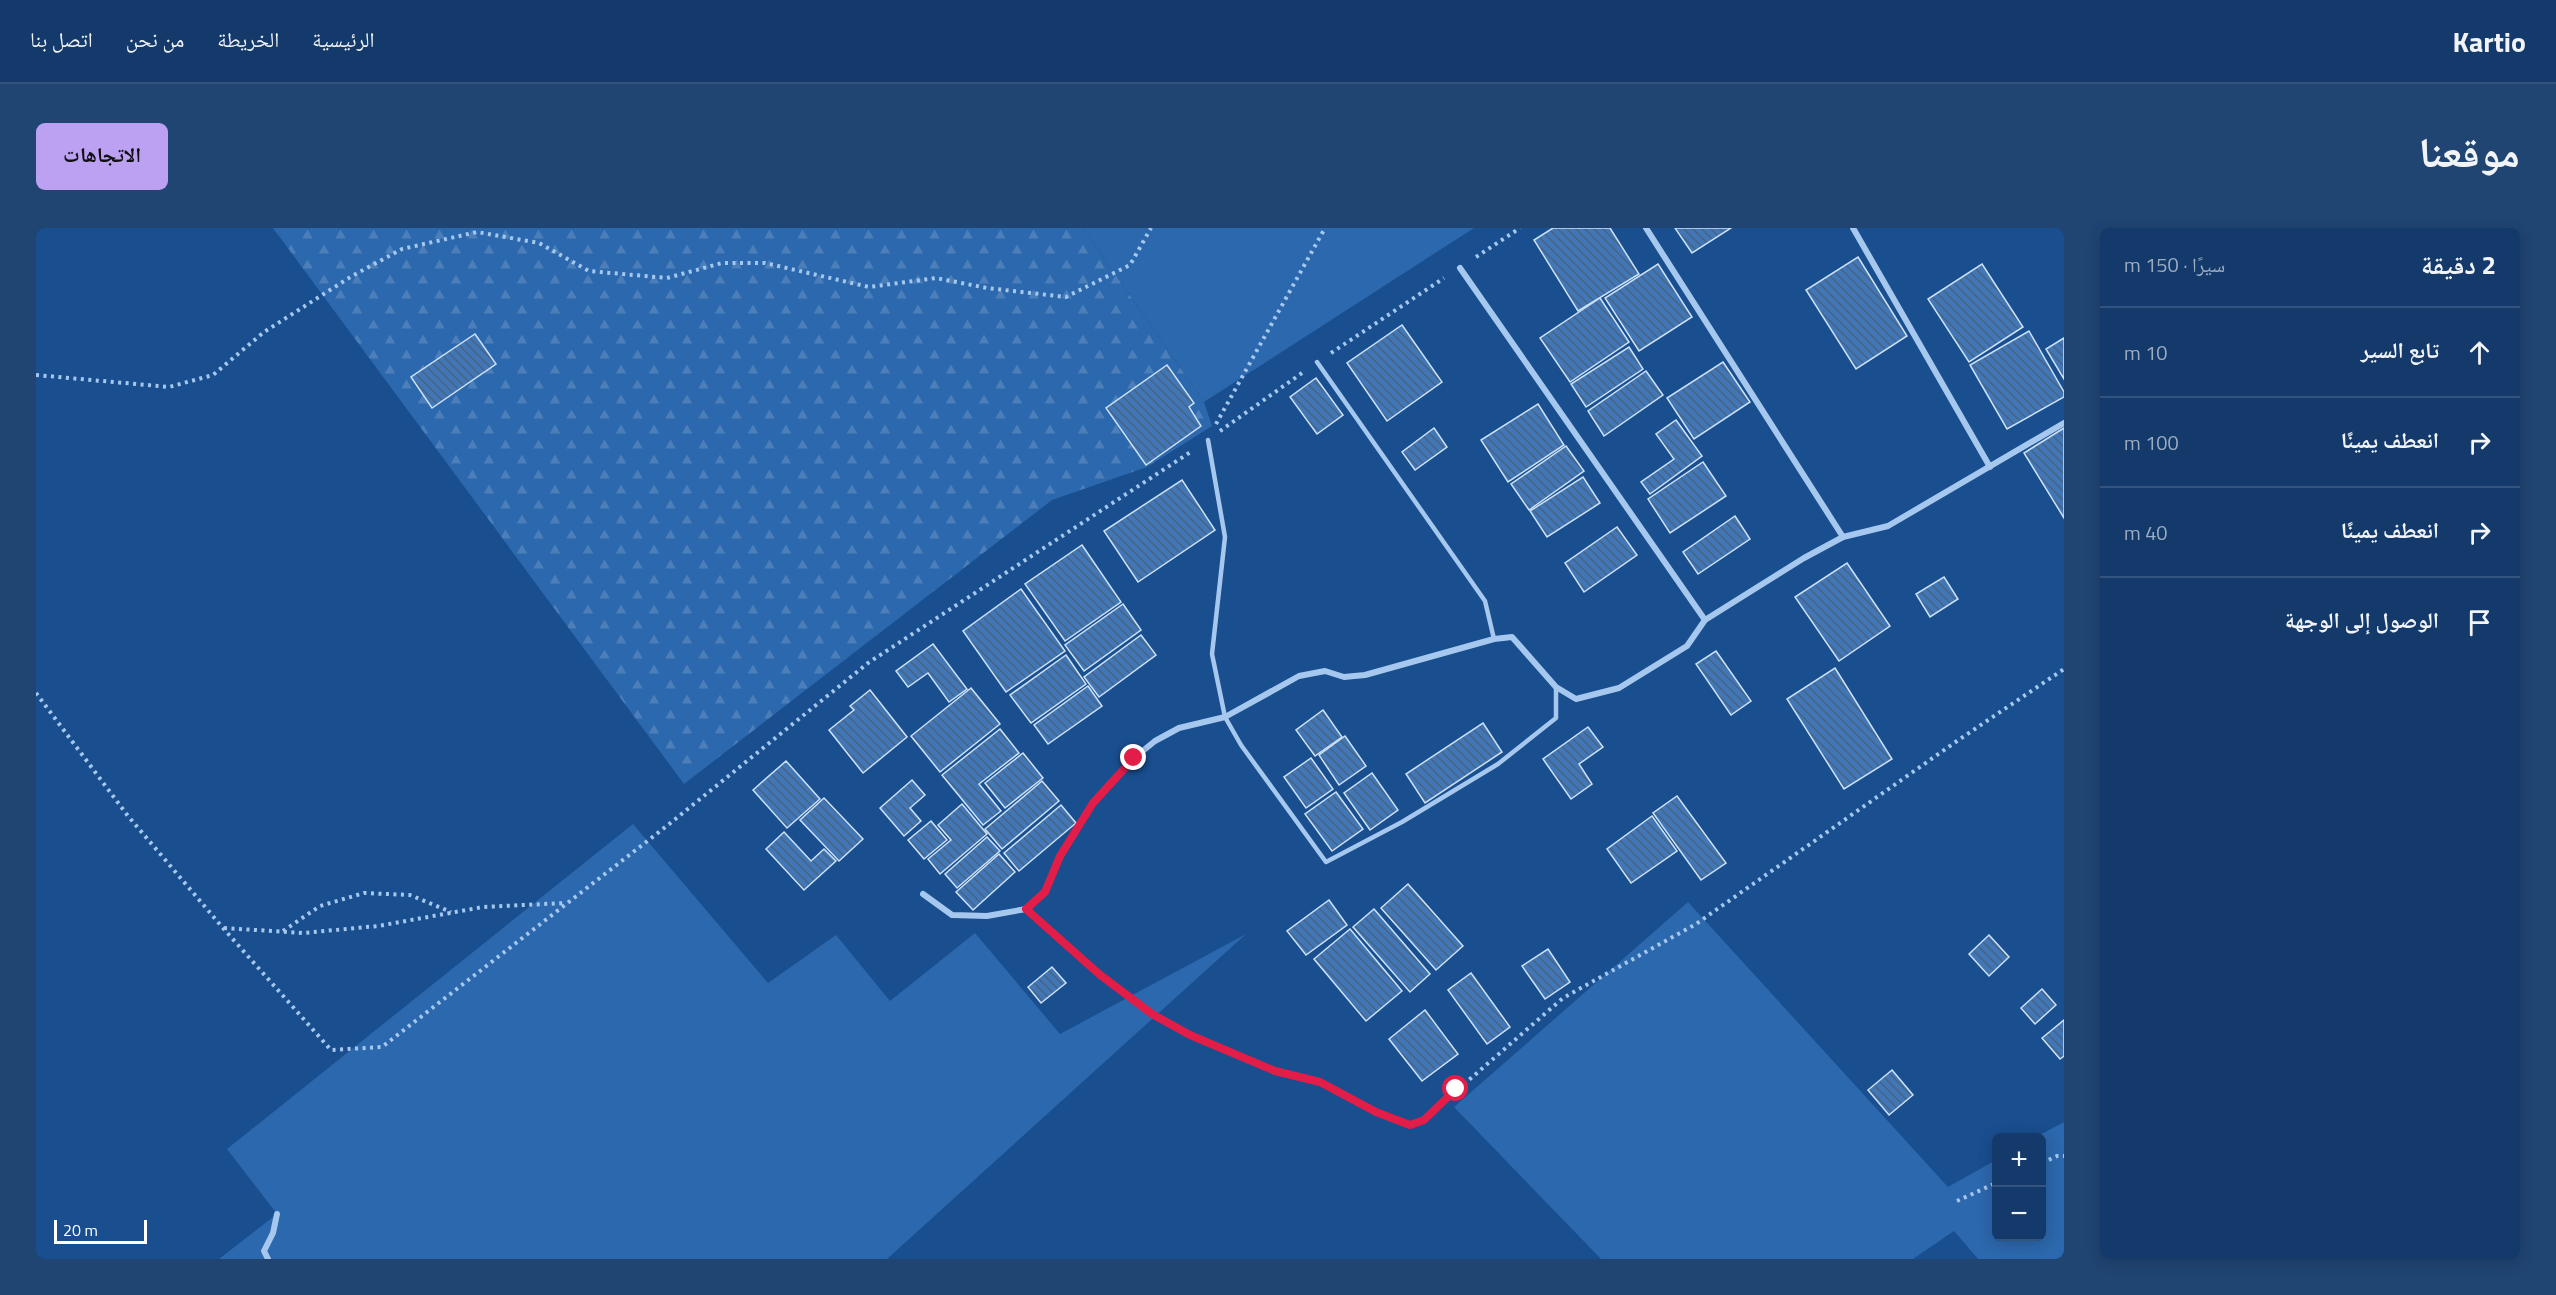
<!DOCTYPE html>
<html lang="ar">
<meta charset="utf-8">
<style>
body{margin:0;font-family:"Titillium Web","Noto Naskh Arabic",sans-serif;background:#204573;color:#f1f3f6;direction:rtl}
.controls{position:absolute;right:18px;bottom:18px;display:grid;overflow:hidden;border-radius:9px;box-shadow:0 3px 15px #0003}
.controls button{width:54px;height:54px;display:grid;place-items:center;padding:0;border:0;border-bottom:2px solid #32547e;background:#133a6b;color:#f1f3f6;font:30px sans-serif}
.scale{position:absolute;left:18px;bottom:15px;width:93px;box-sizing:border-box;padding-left:6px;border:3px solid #fff;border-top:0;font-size:16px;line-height:21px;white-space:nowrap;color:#fff;-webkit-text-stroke:4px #194e8f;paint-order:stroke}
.stop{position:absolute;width:18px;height:18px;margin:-14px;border:4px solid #e11d48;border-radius:50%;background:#fff}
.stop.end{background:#e11d48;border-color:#fff;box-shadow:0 2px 6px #0008}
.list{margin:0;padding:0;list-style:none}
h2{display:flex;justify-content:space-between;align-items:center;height:78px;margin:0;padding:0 24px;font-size:26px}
h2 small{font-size:20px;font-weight:400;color:#9dadc1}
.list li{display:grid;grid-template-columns:39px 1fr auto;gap:18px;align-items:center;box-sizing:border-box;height:90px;padding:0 24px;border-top:2px solid #32547e}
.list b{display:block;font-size:22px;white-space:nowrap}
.list em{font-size:20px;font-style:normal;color:#9dadc1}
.icon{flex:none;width:33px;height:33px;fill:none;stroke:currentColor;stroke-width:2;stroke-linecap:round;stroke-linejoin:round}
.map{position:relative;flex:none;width:2028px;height:1031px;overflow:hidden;direction:ltr;border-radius:9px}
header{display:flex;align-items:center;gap:36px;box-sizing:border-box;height:84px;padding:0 30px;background:#133a6b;border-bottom:2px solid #32547e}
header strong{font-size:28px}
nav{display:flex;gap:33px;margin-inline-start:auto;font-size:21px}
.intro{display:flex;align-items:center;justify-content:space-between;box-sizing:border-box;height:144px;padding:0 36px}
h1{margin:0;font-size:42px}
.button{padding:15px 27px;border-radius:9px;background:#bca0f2;color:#111;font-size:21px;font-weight:700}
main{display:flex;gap:36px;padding:0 36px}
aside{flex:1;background:#133a6b;border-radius:9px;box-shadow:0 3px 15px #0003}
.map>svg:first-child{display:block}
</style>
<header>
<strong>Kartio</strong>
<nav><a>الرئيسية</a><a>الخريطة</a><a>من نحن</a><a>اتصل بنا</a></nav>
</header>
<div class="intro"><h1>موقعنا</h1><a class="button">الاتجاهات</a></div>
<main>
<aside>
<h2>2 دقيقة<small>سيرًا · 150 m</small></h2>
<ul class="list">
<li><svg class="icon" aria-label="ahead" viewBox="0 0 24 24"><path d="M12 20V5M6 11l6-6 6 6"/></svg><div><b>تابع السير</b></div><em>10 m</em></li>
<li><svg class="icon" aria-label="right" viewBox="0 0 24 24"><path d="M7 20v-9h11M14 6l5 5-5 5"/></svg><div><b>انعطف يمينًا</b></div><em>100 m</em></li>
<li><svg class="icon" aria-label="right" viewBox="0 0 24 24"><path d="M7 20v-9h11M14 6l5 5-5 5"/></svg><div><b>انعطف يمينًا</b></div><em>40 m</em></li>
<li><svg class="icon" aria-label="arrive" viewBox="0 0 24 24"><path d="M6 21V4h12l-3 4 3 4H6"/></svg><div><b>الوصول إلى الوجهة</b></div></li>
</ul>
</aside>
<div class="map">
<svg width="2028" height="1031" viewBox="0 0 2028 1031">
<defs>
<pattern id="forest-firs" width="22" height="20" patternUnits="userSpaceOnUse" patternTransform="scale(1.5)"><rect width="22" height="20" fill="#2c68ad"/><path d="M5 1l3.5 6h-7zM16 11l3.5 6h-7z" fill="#4c7fb9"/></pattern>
<pattern id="building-back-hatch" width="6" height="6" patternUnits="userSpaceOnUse" patternTransform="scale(1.5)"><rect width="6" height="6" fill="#4277b7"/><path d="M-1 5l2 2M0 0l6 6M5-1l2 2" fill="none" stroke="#476282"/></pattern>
</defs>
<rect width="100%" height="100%" fill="#194e8f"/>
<g fill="#2c68ad">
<polygon points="1047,0 1438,0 1168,174"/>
<polygon points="597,596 732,755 800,707 854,773 939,705 1024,806 1210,706 851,1031 183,1031 241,986 191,921"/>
<polygon points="1652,674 1912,959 1960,932 1960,1008 2006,1008 2006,910 2000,909 2028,894 2028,1031 1942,1031 1918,1003 1877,1031 1565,1031 1418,879"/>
</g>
<polygon fill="url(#forest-firs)" points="237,0 1047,0 1168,174 1176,198 1111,239 1016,272 648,556"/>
<g fill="url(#building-back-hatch)" stroke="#cce2fa" stroke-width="1.5">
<polygon points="1517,0 1574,0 1603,46 1542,83 1498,12"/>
<polygon points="1639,0 1695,0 1656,25"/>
<polygon points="1822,29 1871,108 1820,141 1770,62"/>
<polygon points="1622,36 1656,89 1603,123 1569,70"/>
<polygon points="1946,36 1987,99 1933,134 1892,71"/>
<polygon points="1564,70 1593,114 1534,154 1504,110"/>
<polygon points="1366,97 1406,154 1351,193 1311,135"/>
<polygon points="1993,103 2028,164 2028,169 1971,201 1934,137"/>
<polygon points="439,106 460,136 396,180 375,149"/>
<polygon points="2028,110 2028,151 2010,121"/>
<polygon points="1593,119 1607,141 1550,179 1535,156"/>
<polygon points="1687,134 1714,174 1658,211 1631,170"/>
<polygon points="1131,137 1158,175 1153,179 1165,198 1110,237 1070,180"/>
<polygon points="1610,143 1627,167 1568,208 1552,183"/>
<polygon points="1280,150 1307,187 1281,206 1254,169"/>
<polygon points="1502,176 1528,217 1472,254 1445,212"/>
<polygon points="1640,192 1666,228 1614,266 1605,254 1638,231 1620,206"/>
<polygon points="1398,200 1411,219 1379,242 1366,224"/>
<polygon points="2028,200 2028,290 1988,225"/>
<polygon points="1530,218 1548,243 1493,282 1475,256"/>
<polygon points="1667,234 1690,268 1634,305 1612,271"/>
<polygon points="1547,249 1564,275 1511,309 1494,283"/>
<polygon points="1146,252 1179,302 1102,354 1068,303"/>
<polygon points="1699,288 1714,311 1662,346 1647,324"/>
<polygon points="1581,299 1601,327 1548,364 1529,335"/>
<polygon points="1046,317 1085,374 1029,413 989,356"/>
<polygon points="1811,335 1854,398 1803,433 1759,369"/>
<polygon points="1908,349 1922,371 1894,389 1880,366"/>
<polygon points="985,361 1029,423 970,464 927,403"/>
<polygon points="1087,376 1105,402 1048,443 1029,417"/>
<polygon points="1105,407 1120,427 1063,469 1048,449"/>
<polygon points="897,416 931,461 913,474 892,445 872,459 860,443"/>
<polygon points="1680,423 1715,473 1695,487 1660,436"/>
<polygon points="1030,427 1050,456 995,495 974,467"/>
<polygon points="1799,440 1856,531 1808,561 1751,471"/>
<polygon points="1052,458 1066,478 1012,516 998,497"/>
<polygon points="935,460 964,496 904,544 875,508"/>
<polygon points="834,462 871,509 827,545 793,502 818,482 814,478"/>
<polygon points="1287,482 1306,509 1279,528 1260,502"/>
<polygon points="1447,495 1466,524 1389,575 1370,546"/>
<polygon points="1552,499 1567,519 1543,536 1556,556 1535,571 1507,531"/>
<polygon points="964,501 983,525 943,556 965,583 947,597 906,547"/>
<polygon points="1309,508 1330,538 1303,557 1283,527"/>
<polygon points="987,525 1007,550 969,580 949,555"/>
<polygon points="1275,530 1297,561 1270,580 1248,549"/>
<polygon points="750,533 784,571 751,600 717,562"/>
<polygon points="1336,545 1362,582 1334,602 1308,565"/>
<polygon points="876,552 889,567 874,580 885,593 868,608 844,580"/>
<polygon points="1006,553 1023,573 966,621 949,601"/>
<polygon points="1300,564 1327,601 1296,623 1269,586"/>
<polygon points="1641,568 1690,635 1665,652 1617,585"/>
<polygon points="788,570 827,611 803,633 764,592"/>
<polygon points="926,576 951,606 904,646 892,631 915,612 902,597"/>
<polygon points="1025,577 1040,595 983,643 968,625"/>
<polygon points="1616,588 1641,623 1595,655 1571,621"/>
<polygon points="895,593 911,612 888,631 872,612"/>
<polygon points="748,604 775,633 788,621 800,633 768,662 730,621"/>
<polygon points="951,609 964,623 921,660 909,646"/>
<polygon points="963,626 979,644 937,682 920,664"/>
<polygon points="1372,656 1427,718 1400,742 1345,680"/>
<polygon points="1293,672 1311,697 1270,727 1251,703"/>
<polygon points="1338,681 1394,746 1374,764 1317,699"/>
<polygon points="1314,701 1366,763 1330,793 1278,731"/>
<polygon points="1953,707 1973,729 1953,748 1933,726"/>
<polygon points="1512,721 1534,754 1509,771 1486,738"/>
<polygon points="1016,739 1030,755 1005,775 992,759"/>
<polygon points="1435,745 1474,799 1451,816 1412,762"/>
<polygon points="2006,761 2020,777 1999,796 1985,780"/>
<polygon points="1389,782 1422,826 1386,853 1353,811"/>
<polygon points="2028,792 2028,828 2024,831 2006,810"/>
<polygon points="1856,842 1877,867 1853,887 1832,862"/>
</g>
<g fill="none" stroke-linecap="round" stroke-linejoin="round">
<g stroke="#a6c8ef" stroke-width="4" stroke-dasharray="3 4.5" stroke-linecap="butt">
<polyline points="1440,29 1484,0"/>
<polyline points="1295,125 1408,50"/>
<polyline points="0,147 133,159 177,147 228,104 316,48 366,21 441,4 503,15 553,43 631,50 686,35 729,35 833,59 900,50 951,60 1030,69 1094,37 1115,0"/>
<polyline points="1180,196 1289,0"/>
<polyline points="1184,203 1266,145"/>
<polyline points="0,465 92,588 187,700 295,822 346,819 632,597 832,435 1156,223"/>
<polyline points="1004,694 1063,746 1116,786 1154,807 1239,843 1284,854 1340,884 1374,897 1387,892 1527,770 1660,696 1921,513 2028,441"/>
<polyline points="188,700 267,705 342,698 447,679 529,675"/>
<polyline points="247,703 284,678 328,665 374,667 415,684"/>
<polyline points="2006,935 2021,928 2028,928"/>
<polyline points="1921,973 1960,955"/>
</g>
<g stroke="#a6c8ef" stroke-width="4.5">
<polyline points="1281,134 1449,373 1458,411"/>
<polyline points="1172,212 1189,309 1176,426 1189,489 1205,517 1290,634 1366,594 1462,536 1520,490 1520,459"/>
</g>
<g stroke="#a6c8ef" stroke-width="6">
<polyline points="1610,0 1807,309"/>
<polyline points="1817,0 1954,239"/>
<polyline points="1424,40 1669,392"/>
<polyline points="887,666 916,687 951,688 990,681 1009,664 1024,629 1057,575 1098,530 1119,513 1143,500 1189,489 1263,448 1289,443 1308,449 1329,447 1458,411 1476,409 1520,459 1540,471 1583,460 1651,418 1669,392 1768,330 1807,309 1852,298 2028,195"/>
<polyline points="232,1031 228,1023 237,1005 241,986"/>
</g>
</g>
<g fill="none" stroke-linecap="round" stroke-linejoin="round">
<polyline stroke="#e11d48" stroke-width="8" points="1098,530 1057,575 1024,628 1009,664 990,681 1063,746 1116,786 1154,807 1239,843 1284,854 1340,884 1374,897 1388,892 1420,861"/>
</g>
</svg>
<div class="controls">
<button>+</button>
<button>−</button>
</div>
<div class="scale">20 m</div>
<div class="stop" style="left:1420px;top:861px"></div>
<div class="stop end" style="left:1098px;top:530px"></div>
</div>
</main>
